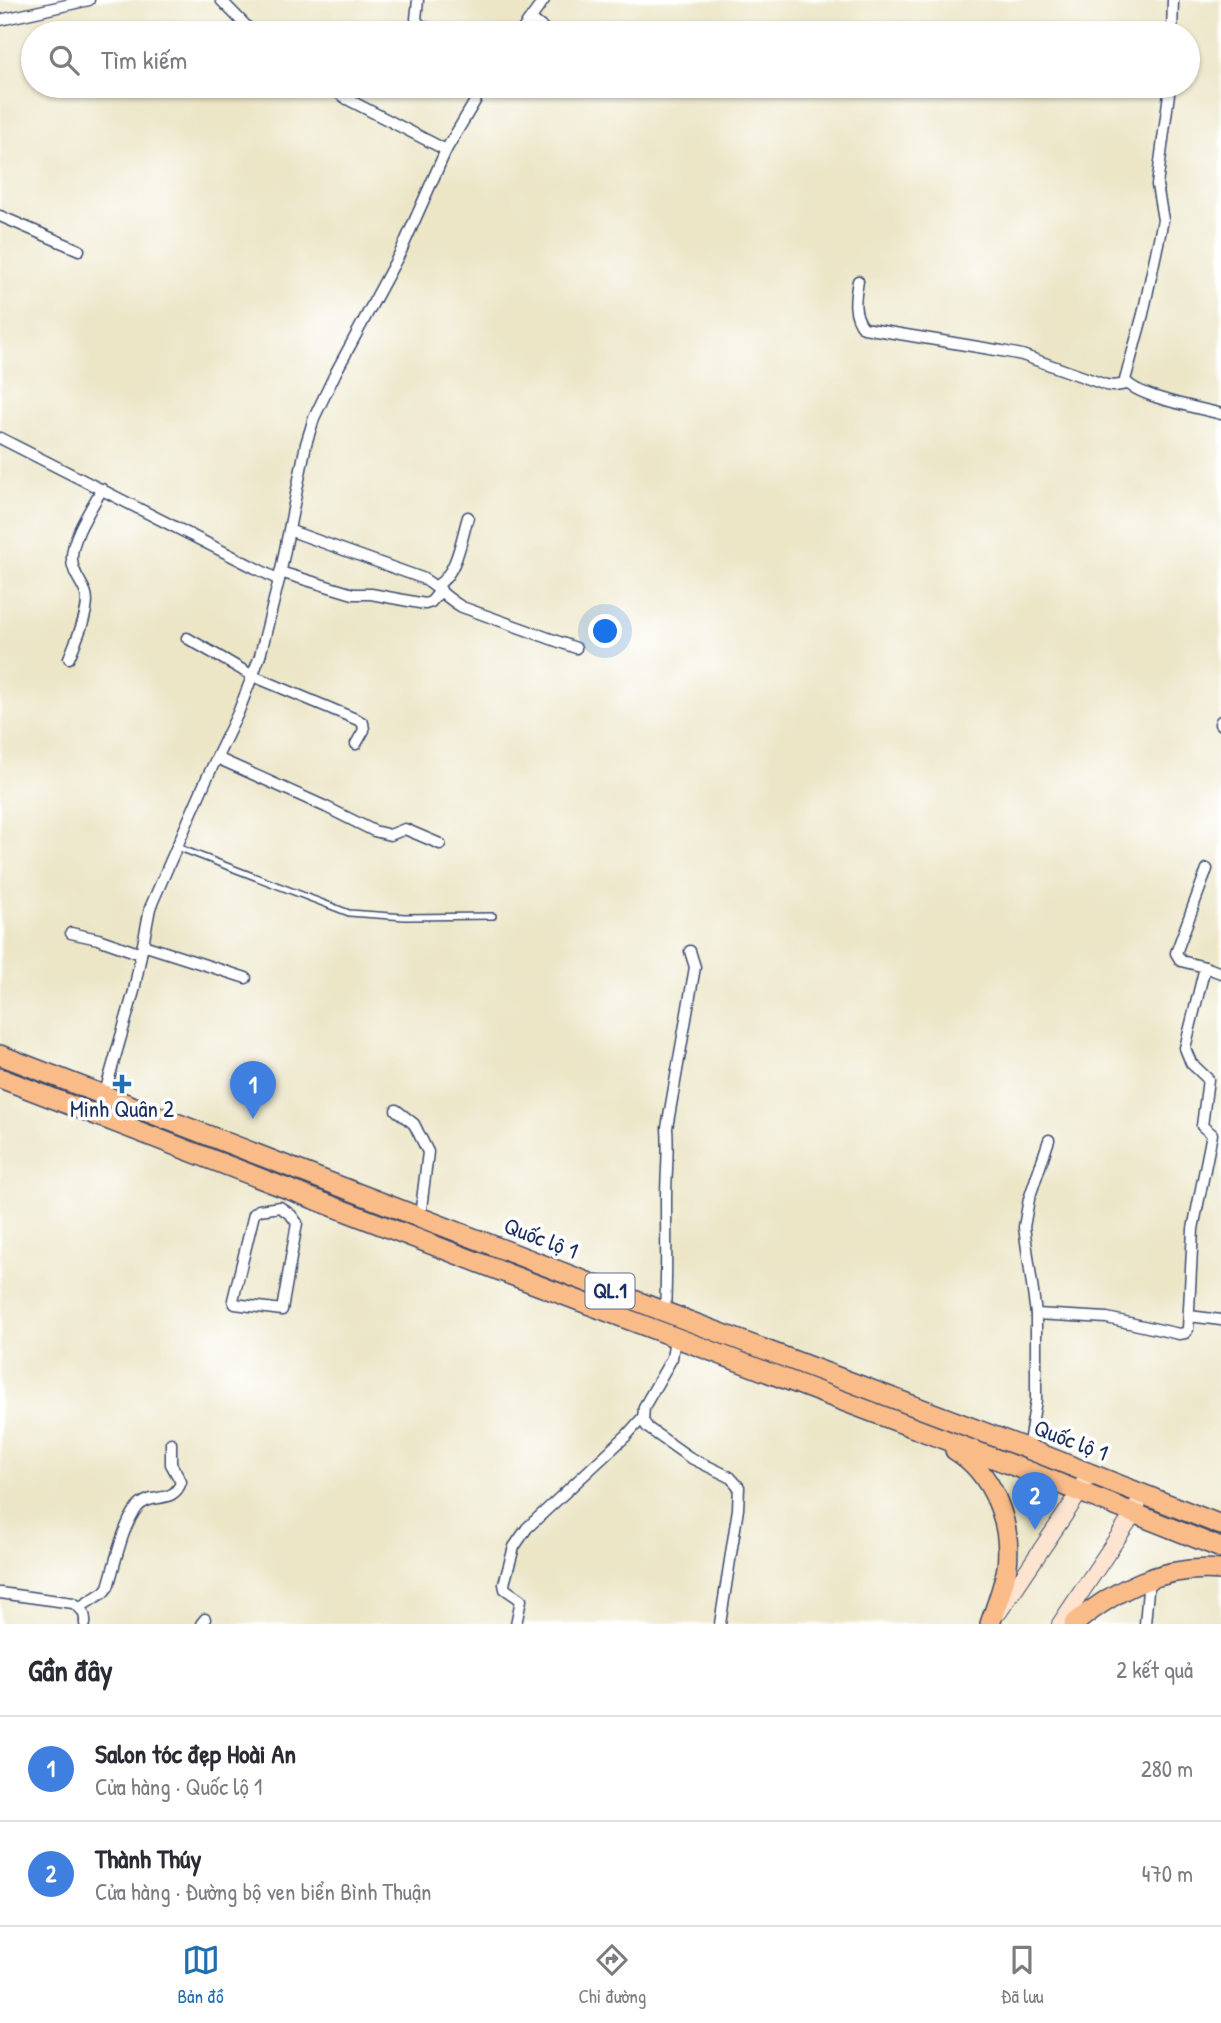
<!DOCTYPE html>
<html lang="vi">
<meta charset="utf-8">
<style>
body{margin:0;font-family:"Patrick Hand",sans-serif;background:#f7f7f7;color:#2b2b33}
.you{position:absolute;left:606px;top:632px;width:24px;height:24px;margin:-18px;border:5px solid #fff;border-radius:50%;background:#1a73e8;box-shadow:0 0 0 10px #1a73e833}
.badge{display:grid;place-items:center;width:46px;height:46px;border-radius:50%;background:#1f6fb2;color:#fff;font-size:23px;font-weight:700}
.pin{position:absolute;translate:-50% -58px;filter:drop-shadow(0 2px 4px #0008)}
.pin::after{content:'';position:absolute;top:37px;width:24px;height:21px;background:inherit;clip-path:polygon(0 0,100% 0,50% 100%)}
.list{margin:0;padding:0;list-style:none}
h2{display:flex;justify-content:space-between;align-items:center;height:91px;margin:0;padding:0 28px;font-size:30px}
h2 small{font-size:23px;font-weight:400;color:#7c7c81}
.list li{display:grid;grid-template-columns:46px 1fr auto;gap:21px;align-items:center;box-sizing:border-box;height:105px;padding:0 28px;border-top:2px solid #e1e1e2}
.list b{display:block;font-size:26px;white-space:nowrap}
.list p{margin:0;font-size:23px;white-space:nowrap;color:#7c7c81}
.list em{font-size:23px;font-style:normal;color:#7c7c81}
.icon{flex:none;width:38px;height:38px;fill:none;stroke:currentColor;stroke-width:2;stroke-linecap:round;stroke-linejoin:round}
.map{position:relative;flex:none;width:1221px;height:1624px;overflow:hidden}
.search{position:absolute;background:#fff;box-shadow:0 2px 5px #0004;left:21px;right:21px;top:21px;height:77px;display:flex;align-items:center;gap:18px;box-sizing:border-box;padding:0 24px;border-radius:38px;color:#7c7c81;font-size:26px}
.sheet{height:301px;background:#fff}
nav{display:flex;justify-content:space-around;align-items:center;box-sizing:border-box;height:98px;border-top:2px solid #e1e1e2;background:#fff;font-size:19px;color:#7c7c81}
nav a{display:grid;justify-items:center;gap:4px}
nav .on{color:#1f6fb2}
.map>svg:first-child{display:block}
</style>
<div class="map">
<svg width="1221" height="1624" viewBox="0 0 1221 1624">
<rect width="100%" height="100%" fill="#fff"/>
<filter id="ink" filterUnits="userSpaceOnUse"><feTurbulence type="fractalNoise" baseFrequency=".0143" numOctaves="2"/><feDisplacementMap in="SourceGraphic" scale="14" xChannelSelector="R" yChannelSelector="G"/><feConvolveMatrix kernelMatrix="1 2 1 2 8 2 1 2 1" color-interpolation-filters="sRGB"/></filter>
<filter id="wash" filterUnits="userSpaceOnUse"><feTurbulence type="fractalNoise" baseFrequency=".00686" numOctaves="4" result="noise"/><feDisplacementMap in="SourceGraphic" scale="28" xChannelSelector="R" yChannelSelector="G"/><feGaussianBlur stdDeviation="1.57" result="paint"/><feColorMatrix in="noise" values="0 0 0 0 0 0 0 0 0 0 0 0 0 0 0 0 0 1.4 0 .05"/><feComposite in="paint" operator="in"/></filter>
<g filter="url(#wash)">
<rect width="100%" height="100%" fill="#ece6c7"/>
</g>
<g filter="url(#ink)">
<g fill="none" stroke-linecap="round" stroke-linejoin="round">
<defs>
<polyline id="service" points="177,847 349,913 405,917 493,916"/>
<g id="minor">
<polyline points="221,0 253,33"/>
<polyline points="418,0 416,19 419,24 438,33"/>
<polyline points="531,19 549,33"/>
<polyline points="0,20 89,0"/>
<polyline points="520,33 544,0"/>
<polyline points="1172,33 1173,0"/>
<polyline points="328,86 347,99 446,150"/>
<path d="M1170,86l-13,99 6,35 -20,94 -18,66c11,17 75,28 96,34"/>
<polyline points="0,216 79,250"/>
<path d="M858,281c-3,17 -6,33 6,47l138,23 20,4 84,30 8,1 13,-2"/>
<polyline points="0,438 279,580"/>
<path d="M291,531l131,47c15,8 25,21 40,29l114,41"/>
<polyline points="280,572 353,594 371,594 425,604 431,602 441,590"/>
<path d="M436,586c21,-12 25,-46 32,-69"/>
<polyline points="187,638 253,676 358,720 363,723 364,730 356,744"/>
<path d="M69,658c6,-15 22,-49 17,-64 -4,-12 -14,-21 -14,-35 -1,-21 20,-52 30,-70"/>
<polyline points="1220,724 1221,721"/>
<polyline points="217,758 326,807 374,831 390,835 405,829 440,844"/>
<polyline points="71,933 98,939 141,954"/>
<polyline points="143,945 246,978"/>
<polyline points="1205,967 1221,973"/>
<polyline points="104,1096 134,991 150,908 206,780 238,713 260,656 279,580 306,444 314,418 336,372 401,251 446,150 484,86"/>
<polyline points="396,1110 414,1124 428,1152 420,1217"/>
<polygon points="280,1207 291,1215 297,1223 282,1310 235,1304 233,1300 254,1214 259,1210"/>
<path d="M665,1312c2,-38 1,-76 1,-114 0,-24 3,-45 1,-70l28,-161 -5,-16"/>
<polyline points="1036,1314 1024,1227 1029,1199 1049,1140"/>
<polyline points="1189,1316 1221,1320"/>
<polyline points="675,1338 672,1358 644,1407 643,1421 648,1428 689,1457 730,1477 739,1487 738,1509 720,1624"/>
<polyline points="1028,1449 1036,1400 1036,1314 1107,1318 1179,1334 1185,1333 1188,1329 1193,1229 1212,1134 1202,1126 1208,1079 1191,1063 1185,1048 1205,967 1181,961 1176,953 1207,869"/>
<path d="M0,1593l73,10c8,5 13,10 12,21"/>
<path d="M80,1607l24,-15 4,-5c7,-22 14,-61 29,-79 13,-17 36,-2 44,-26l-10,-18v-21"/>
<polyline points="201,1624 205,1619"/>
<polyline points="516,1624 521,1600 505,1589 504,1584 514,1547 527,1528 627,1435 643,1417"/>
<polyline points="1145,1624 1149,1579"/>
</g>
<g id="secondary">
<polyline points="999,1612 1080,1492 1088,1473"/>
<polyline points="1060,1624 1134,1513 1142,1494"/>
</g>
<g id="trunk">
<polyline points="0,1055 665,1312 1028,1449 1221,1525"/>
<polyline points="0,1078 511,1275 1025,1470 1221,1548"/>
<path d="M955,1450c38,23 57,73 52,117 -3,19 -11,39 -17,57"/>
<path d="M1074,1624c43,-36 90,-59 147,-54"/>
</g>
</defs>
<use href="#service" stroke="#3a4a6e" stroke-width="8"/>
<use href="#minor" stroke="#3a4a6e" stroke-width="13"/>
<use href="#secondary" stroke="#3a4a6e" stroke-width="18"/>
<use href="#trunk" stroke="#3a4a6e" stroke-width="22"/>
<use href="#service" stroke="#fff" stroke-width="5"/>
<use href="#minor" stroke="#fff" stroke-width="10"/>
<use href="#secondary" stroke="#fde4d0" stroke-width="16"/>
<use href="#trunk" stroke="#f9bc89" stroke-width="19"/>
</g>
</g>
<path fill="#1f6fb2" stroke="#fff" stroke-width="2.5" d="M118.5 1073.5h7v7h7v7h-7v7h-7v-7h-7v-7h7z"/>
<g text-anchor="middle" stroke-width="7" stroke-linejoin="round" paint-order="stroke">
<rect fill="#fff" stroke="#5f6d8e" stroke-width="2" x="585.5" y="1273.5" width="49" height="35" rx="5"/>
<g font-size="21" font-weight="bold" fill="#1b2f5e">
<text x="610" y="1298">QL.1</text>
</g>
<g font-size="23" fill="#1b2f5e" stroke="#fff">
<text x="122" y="1117">Minh Quân 2</text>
</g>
<g font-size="23" fill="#1b2f5e" stroke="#fff">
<text transform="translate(541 1238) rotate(21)" y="8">Quốc lộ 1</text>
<text transform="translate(1071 1440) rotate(21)" y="8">Quốc lộ 1</text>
</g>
</g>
</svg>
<div class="you"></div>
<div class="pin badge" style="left:253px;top:1119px;background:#3f7fe0">1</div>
<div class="pin badge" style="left:1035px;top:1530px;background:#3f7fe0">2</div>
<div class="search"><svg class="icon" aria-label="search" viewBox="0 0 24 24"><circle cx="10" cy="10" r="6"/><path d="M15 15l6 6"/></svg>Tìm kiếm</div>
</div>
<section class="sheet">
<h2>Gần đây<small>2 kết quả</small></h2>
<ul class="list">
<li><span class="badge" style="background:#3f7fe0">1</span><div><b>Salon tóc đẹp Hoài An</b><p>Cửa hàng · Quốc lộ 1</p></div><em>280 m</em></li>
<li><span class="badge" style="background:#3f7fe0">2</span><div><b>Thành Thúy</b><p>Cửa hàng · Đường bộ ven biển Bình Thuận</p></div><em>470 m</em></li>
</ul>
</section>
<nav>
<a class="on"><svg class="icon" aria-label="map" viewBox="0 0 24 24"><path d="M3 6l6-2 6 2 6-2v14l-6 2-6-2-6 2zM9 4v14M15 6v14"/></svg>Bản đồ</a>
<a><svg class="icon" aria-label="directions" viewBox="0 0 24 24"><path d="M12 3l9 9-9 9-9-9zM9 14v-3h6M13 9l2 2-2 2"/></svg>Chỉ đường</a>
<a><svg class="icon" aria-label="saved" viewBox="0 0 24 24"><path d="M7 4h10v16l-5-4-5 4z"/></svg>Đã lưu</a>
</nav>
